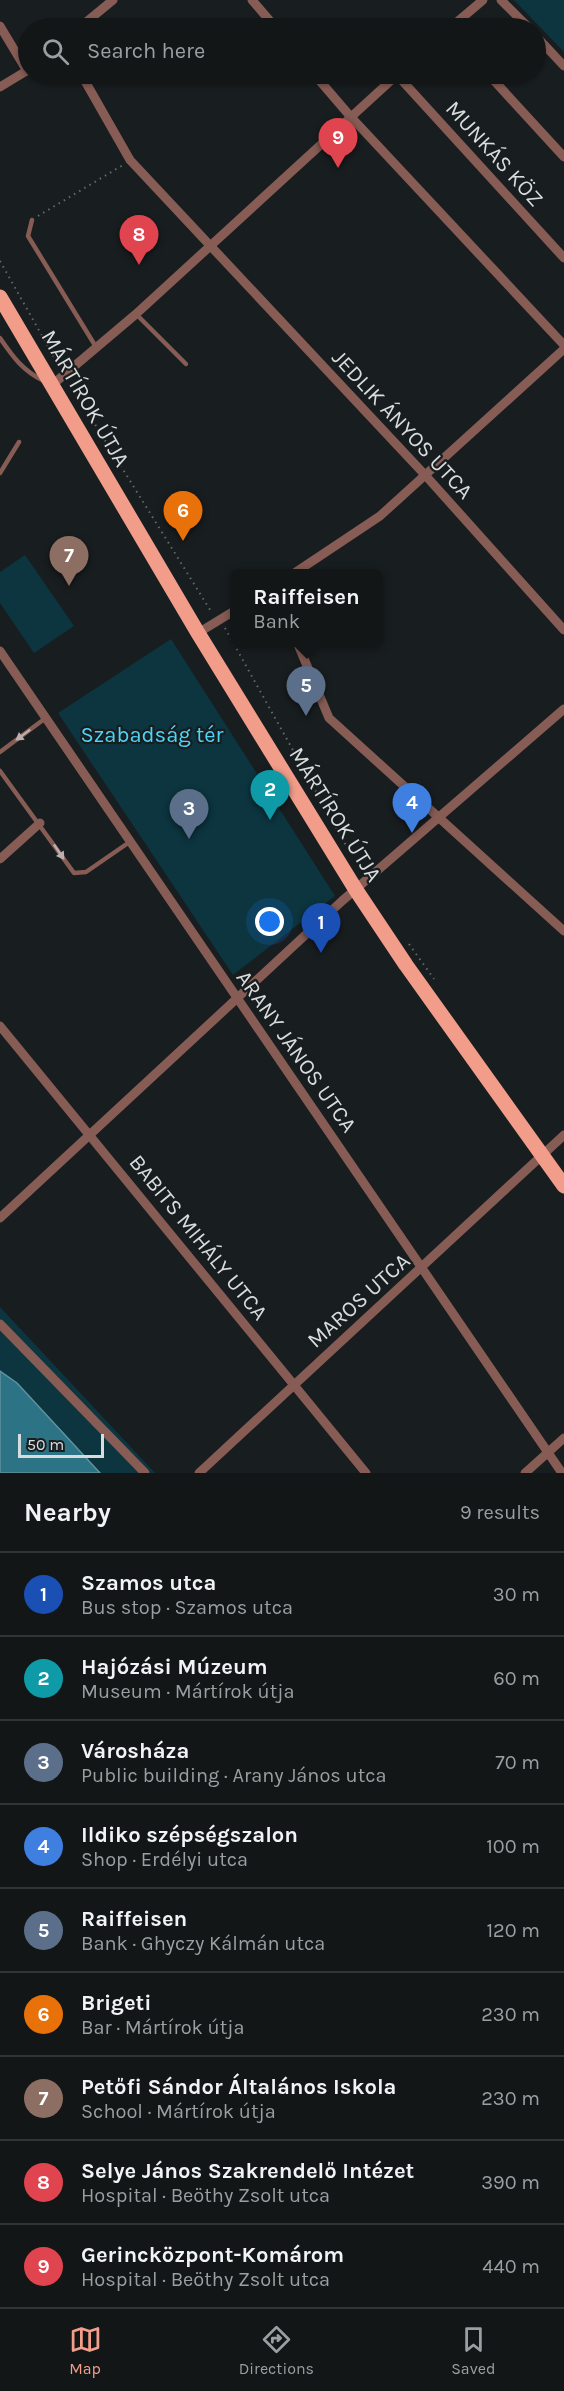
<!DOCTYPE html>
<meta charset="utf-8">
<style>
body{margin:0;font-family:Karla,sans-serif;background:#1f2324;color:#f1f3f6}
.scale{position:absolute;left:18px;bottom:15px;width:86px;box-sizing:border-box;padding-left:6px;border:3px solid #d9dcdd;border-top:0;font-size:16px;line-height:21px;white-space:nowrap;color:#d9dcdd;-webkit-text-stroke:4px #181d1f;paint-order:stroke}
.you{position:absolute;left:270px;top:922px;width:21px;height:21px;margin:-15px;border:4px solid #fff;border-radius:50%;background:#1a73e8;box-shadow:0 0 0 9px #1a73e833}
.badge{display:grid;place-items:center;width:39px;height:39px;border-radius:50%;background:#f49d8b;color:#fff;font-size:20px;font-weight:700}
.pin{position:absolute;translate:-50% -50px;filter:drop-shadow(0 2px 3px #0008)}
.pin::after{content:'';position:absolute;top:32px;width:21px;height:18px;background:inherit;clip-path:polygon(0 0,100% 0,50% 100%)}
.popup{position:absolute;left:230px;top:569px;width:153px;height:78px;box-sizing:border-box;display:grid;place-content:center;border-radius:9px;background:#121617;filter:drop-shadow(0 2px 4px #0005);font-size:20px;white-space:nowrap;color:#9c9fa1}
.popup b{font-size:22px;color:#f1f3f6}
.popup::after{content:'';position:absolute;left:50%;top:100%;margin-left:-12px;border:12px solid transparent;border-top-color:#121617}
.list{margin:0;padding:0;list-style:none}
h2{display:flex;justify-content:space-between;align-items:center;height:78px;margin:0;padding:0 24px;font-size:26px}
h2 small{font-size:20px;font-weight:400;color:#9c9fa1}
.list li{display:grid;grid-template-columns:39px 1fr auto;gap:18px;align-items:center;box-sizing:border-box;height:84px;padding:0 24px;border-top:2px solid #313536}
.list b{display:block;font-size:22px;white-space:nowrap}
.list p{margin:0;font-size:20px;white-space:nowrap;color:#9c9fa1}
.list em{font-size:20px;font-style:normal;color:#9c9fa1}
.icon{flex:none;width:33px;height:33px;fill:none;stroke:currentColor;stroke-width:2;stroke-linecap:round;stroke-linejoin:round}
.map{position:relative;flex:none;width:564px;height:1473px;overflow:hidden}
.search{position:absolute;background:#121617;box-shadow:0 2px 4px #0004;left:18px;right:18px;top:18px;height:66px;display:flex;align-items:center;gap:15px;box-sizing:border-box;padding:0 21px;border-radius:33px;color:#9c9fa1;font-size:22px}
.sheet{height:834px;background:#121617}
nav{display:flex;justify-content:space-around;align-items:center;box-sizing:border-box;height:84px;border-top:2px solid #313536;background:#121617;font-size:16px;color:#9c9fa1}
nav a{display:grid;justify-items:center;gap:3px}
nav .on{color:#f49d8b}
.map>svg:first-child{display:block}
</style>
<div class="map">
<svg width="564" height="1473" viewBox="0 0 564 1473">
<rect width="100%" height="100%" fill="#181d1f"/>
<g fill="#0c353f">
<polygon points="514,0 564,0 564,52"/>
<polygon points="25,555 74,626 34,653 0,603 0,572"/>
<polygon points="171,639 335,896 233,975 58,713"/>
<polygon points="0,1307 155,1473 0,1473"/>
</g>
<polygon fill="#2c7385" stroke="#60929f" stroke-width="1.5" points="0,1371 17,1383 100,1473 0,1473"/>
<g fill="none" stroke-linecap="round" stroke-linejoin="round">
<g stroke="#65696b" stroke-width="2" stroke-dasharray="1.5 4.5" stroke-linecap="butt">
<polyline points="38,216 123,165"/>
<polyline points="0,261 59,366"/>
<polyline points="70,384 212,613"/>
<polyline points="225,628 348,849"/>
<polyline points="409,944 434,979"/>
</g>
<g stroke="#865c54" stroke-width="4.5">
<polyline points="32,220 28,236 96,347"/>
<polyline points="136,314 186,364"/>
<path d="M0,338c13,19 23,33 44,43"/>
<polyline points="0,473 19,442"/>
<polyline points="0,752 47,717"/>
<polyline points="0,771 74,873 86,872 131,841"/>
</g>
<g stroke="#865c54" stroke-width="9">
<polyline points="252,0 276,28"/>
<polyline points="501,0 529,28"/>
<polyline points="0,26 27,71"/>
<polyline points="79,28 113,0"/>
<polyline points="450,28 483,0"/>
<polyline points="536,36 564,66"/>
<polyline points="81,74 130,160 426,476 564,630"/>
<polyline points="314,74 350,116 564,345"/>
<polyline points="488,74 564,157"/>
<polyline points="397,75 564,258"/>
<polyline points="0,87 28,70"/>
<polyline points="52,385 136,314 398,74"/>
<polyline points="293,574 380,516 564,349"/>
<polyline points="198,633 234,611"/>
<polyline points="297,642 329,718 564,931"/>
<polyline points="0,651 562,1473"/>
<polyline points="0,859 40,823"/>
<polyline points="0,1026 366,1473"/>
<polyline points="0,1218 342,901 564,709"/>
<polyline points="0,1324 145,1473"/>
<polyline points="199,1473 564,1135"/>
<polyline points="525,1473 564,1438"/>
</g>
<polyline stroke="#f29c8a" stroke-width="15" points="0,297 198,633 356,890 406,965 564,1186"/>
</g>
<defs><path id="oneway-solid" d="M-6-.8H1V-3.2L6.5 0L1 3.2V.8H-6Z" transform="scale(1.5)"/></defs>
<g fill="#bcafad">
<use href="#oneway-solid" transform="translate(23 735) rotate(143)"/>
<use href="#oneway-solid" transform="translate(59 852) rotate(56)"/>
</g>
<g text-anchor="middle" stroke-width="4.5" stroke-linejoin="round" paint-order="stroke">
<g font-size="22" fill="#d9dcdd" stroke="#181d1f">
<text transform="translate(495 153) rotate(48)" y="8">MUNKÁS KÖZ</text>
<text transform="translate(86 398) rotate(60)" y="8">MÁRTÍROK ÚTJA</text>
<text transform="translate(403 424) rotate(47)" y="8">JEDLIK ÁNYOS UTCA</text>
<text transform="translate(336 814) rotate(58)" y="8">MÁRTÍROK ÚTJA</text>
<text transform="translate(297 1051) rotate(55)" y="8">ARANY JÁNOS UTCA</text>
<text transform="translate(199 1237) rotate(51)" y="8">BABITS MIHÁLY UTCA</text>
<text transform="translate(358 1300) rotate(-42)" y="8">MAROS UTCA</text>
</g>
<g font-size="22" fill="#4cd5f7" stroke="#181d1f">
<text x="152" y="742">Szabadság tér</text>
</g>
</g>
</svg>
<div class="scale">50 m</div>
<div class="you"></div>
<div class="pin badge" style="left:321px;top:953px;background:#1a4fb4">1</div>
<div class="pin badge" style="left:270px;top:820px;background:#0f9aa8">2</div>
<div class="pin badge" style="left:189px;top:839px;background:#5c6f8a">3</div>
<div class="pin badge" style="left:412px;top:833px;background:#3f7fe0">4</div>
<div class="pin badge" style="left:306px;top:716px;background:#5c6f8a">5</div>
<div class="popup"><b>Raiffeisen</b>Bank</div>
<div class="pin badge" style="left:183px;top:541px;background:#e8710a">6</div>
<div class="pin badge" style="left:69px;top:586px;background:#8d6e63">7</div>
<div class="pin badge" style="left:139px;top:265px;background:#e0444e">8</div>
<div class="pin badge" style="left:338px;top:168px;background:#e0444e">9</div>
<div class="search"><svg class="icon" aria-label="search" viewBox="0 0 24 24"><circle cx="10" cy="10" r="6"/><path d="M15 15l6 6"/></svg>Search here</div>
</div>
<section class="sheet">
<h2>Nearby<small>9 results</small></h2>
<ul class="list">
<li><span class="badge" style="background:#1a4fb4">1</span><div><b>Szamos utca</b><p>Bus stop · Szamos utca</p></div><em>30 m</em></li>
<li><span class="badge" style="background:#0f9aa8">2</span><div><b>Hajózási Múzeum</b><p>Museum · Mártírok útja</p></div><em>60 m</em></li>
<li><span class="badge" style="background:#5c6f8a">3</span><div><b>Városháza</b><p>Public building · Arany János utca</p></div><em>70 m</em></li>
<li><span class="badge" style="background:#3f7fe0">4</span><div><b>Ildiko szépségszalon</b><p>Shop · Erdélyi utca</p></div><em>100 m</em></li>
<li><span class="badge" style="background:#5c6f8a">5</span><div><b>Raiffeisen</b><p>Bank · Ghyczy Kálmán utca</p></div><em>120 m</em></li>
<li><span class="badge" style="background:#e8710a">6</span><div><b>Brigeti</b><p>Bar · Mártírok útja</p></div><em>230 m</em></li>
<li><span class="badge" style="background:#8d6e63">7</span><div><b>Petőfi Sándor Általános Iskola</b><p>School · Mártírok útja</p></div><em>230 m</em></li>
<li><span class="badge" style="background:#e0444e">8</span><div><b>Selye János Szakrendelő Intézet</b><p>Hospital · Beöthy Zsolt utca</p></div><em>390 m</em></li>
<li><span class="badge" style="background:#e0444e">9</span><div><b>Gerincközpont-Komárom</b><p>Hospital · Beöthy Zsolt utca</p></div><em>440 m</em></li>
</ul>
</section>
<nav>
<a class="on"><svg class="icon" aria-label="map" viewBox="0 0 24 24"><path d="M3 6l6-2 6 2 6-2v14l-6 2-6-2-6 2zM9 4v14M15 6v14"/></svg>Map</a>
<a><svg class="icon" aria-label="directions" viewBox="0 0 24 24"><path d="M12 3l9 9-9 9-9-9zM9 14v-3h6M13 9l2 2-2 2"/></svg>Directions</a>
<a><svg class="icon" aria-label="saved" viewBox="0 0 24 24"><path d="M7 4h10v16l-5-4-5 4z"/></svg>Saved</a>
</nav>
